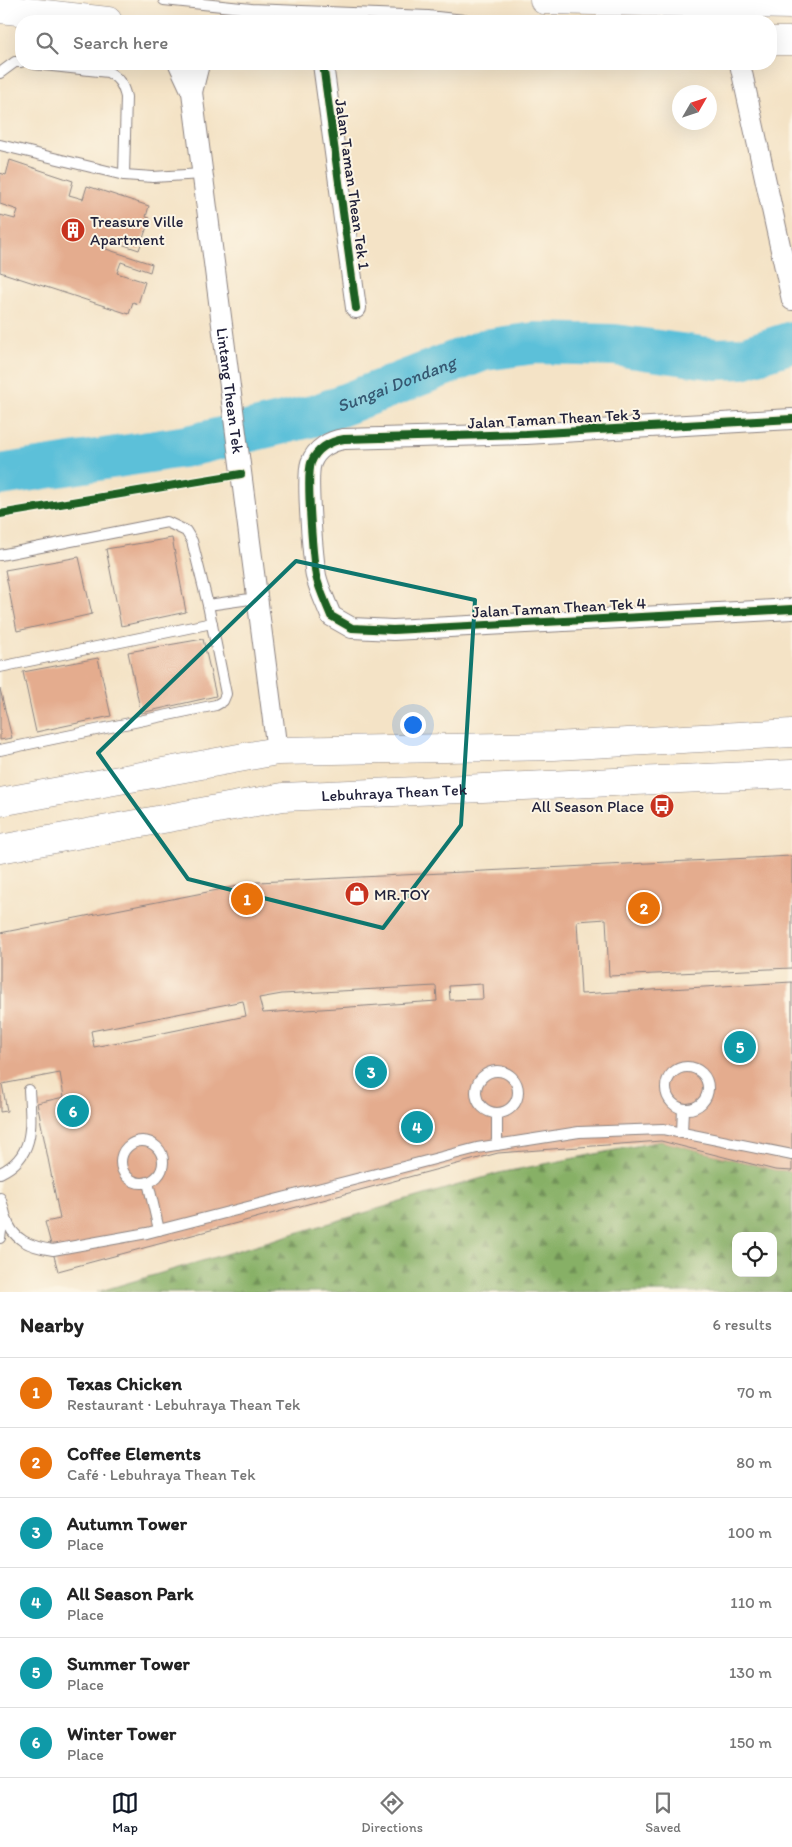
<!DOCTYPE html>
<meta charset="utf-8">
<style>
body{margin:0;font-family:Itim,sans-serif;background:#f6f6f6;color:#222}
.controls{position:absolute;right:15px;bottom:15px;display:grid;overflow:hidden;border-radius:10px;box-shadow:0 5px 20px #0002}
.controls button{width:45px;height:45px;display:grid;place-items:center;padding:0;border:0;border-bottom:1px solid #e0e0e0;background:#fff;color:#222;font:25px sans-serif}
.compass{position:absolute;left:672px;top:85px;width:45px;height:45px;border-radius:50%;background:#fff;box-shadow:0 5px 20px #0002;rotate:51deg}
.you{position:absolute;left:412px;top:724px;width:18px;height:18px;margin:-12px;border:4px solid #fff;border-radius:50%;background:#1a73e8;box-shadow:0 0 0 8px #1a73e833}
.badge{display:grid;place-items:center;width:32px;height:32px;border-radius:50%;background:#111827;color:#fff;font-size:16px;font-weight:700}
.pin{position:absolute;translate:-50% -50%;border:2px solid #fff;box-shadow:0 1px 5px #0006}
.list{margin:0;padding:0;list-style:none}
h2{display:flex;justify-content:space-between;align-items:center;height:65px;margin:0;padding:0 20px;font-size:21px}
h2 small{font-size:16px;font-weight:400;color:#767676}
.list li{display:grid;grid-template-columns:32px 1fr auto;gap:15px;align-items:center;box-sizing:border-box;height:70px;padding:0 20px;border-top:1px solid #e0e0e0}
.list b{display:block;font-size:19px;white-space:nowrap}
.list p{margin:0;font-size:16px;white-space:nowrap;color:#767676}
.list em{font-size:16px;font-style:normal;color:#767676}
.icon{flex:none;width:28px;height:28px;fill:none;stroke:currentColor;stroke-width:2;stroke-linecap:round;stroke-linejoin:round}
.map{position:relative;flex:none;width:792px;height:1292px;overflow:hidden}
.search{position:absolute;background:#fff;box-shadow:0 5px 20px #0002;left:15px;right:15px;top:15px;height:55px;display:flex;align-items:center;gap:12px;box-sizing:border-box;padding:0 18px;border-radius:20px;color:#767676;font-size:19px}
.sheet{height:485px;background:#fff}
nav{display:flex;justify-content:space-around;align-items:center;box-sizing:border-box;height:70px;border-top:1px solid #e0e0e0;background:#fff;font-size:14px;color:#767676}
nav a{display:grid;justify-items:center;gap:2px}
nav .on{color:#111827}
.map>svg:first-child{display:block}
</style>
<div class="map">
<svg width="792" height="1292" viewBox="0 0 792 1292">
<defs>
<pattern id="forest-firs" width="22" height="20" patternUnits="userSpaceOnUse" patternTransform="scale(1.25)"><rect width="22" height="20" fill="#87b066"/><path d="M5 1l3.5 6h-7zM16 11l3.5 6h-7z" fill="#6e8f55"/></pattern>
</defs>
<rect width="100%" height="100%" fill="#fcf5e5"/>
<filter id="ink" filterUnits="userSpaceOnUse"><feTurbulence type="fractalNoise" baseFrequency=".02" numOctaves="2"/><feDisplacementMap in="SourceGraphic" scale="10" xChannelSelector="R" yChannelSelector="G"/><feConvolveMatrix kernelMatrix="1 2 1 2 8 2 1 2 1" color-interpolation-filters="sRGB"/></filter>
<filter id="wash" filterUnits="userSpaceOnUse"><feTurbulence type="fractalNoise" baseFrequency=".0096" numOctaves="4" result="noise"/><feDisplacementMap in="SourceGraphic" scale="20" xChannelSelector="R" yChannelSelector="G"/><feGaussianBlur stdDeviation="1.12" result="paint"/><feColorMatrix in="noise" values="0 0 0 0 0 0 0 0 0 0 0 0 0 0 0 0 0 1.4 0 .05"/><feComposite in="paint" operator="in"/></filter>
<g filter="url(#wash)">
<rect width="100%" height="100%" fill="#f4e3c6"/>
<path fill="url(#forest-firs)" stroke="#546950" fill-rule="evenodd" d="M661,1141l114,29 17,1v121h-695l402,-119zM736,1236h37v37h-37z"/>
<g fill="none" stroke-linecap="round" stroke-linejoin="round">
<path stroke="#5bc0d9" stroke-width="42" id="s1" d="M0,475l188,-29 129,-31 167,-65 51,-7 80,2 101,14 26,-1 50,-16"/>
</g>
<g id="blocks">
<g fill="#e4ac8e" fill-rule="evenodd">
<polygon points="10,160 73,181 69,195 83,199 87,186 149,206 146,217 150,218 139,250 109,240 106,249 152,264 150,272 121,262 117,273 145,282 138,304 133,302 129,314 0,272 0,215 15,219 18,210 0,204 0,173 6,175"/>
<polygon points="172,538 186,612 121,626 106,549"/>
<polygon points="79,557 92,614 17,631 5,570"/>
<polygon points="203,639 216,696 141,713 128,652"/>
<polygon points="98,658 111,716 36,732 23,672"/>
<polygon points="0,689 12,738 0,740"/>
<path d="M792,856v112l-183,8 -3,-57 -29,2 4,73 211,-12v189l-17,-1 -114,-29 -163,12 -440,118 -13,-49 15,-3 -23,-116 27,-6 -4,-24 -58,11 5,27 -7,1v-179l258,-51zM482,984l1,15 -33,1 -1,-14zM436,986l1,15 -174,12 -4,-15 23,-4zM243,1001l3,15 -152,31 -3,-16z"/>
</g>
</g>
</g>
<g filter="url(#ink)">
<use href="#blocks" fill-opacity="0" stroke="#8b8280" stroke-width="1"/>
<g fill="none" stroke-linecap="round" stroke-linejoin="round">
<defs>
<g id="lane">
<polyline points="164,0 251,9 428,16 473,21"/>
<path d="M34,64l74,8c11,6 15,13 18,25l-2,78"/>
<polyline points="0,73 15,62 21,62"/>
<polyline points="0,145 124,175 153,177 202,174"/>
<polyline points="0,555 167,522 186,531 192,541 208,605 226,694 223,701 216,705 0,750"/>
<polyline points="208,605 257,598"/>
<polyline points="0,667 212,623"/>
<circle cx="687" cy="1088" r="21"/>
<circle cx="497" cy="1092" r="21"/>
<polyline points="682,1133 683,1109"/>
<circle cx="142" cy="1162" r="21"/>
<polyline points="497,1145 497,1114"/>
<path d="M0,1173c36,-17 31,-49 29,-83"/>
<polyline points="148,1182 159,1230"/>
<path d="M0,1198c3,7 4,13 6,20 6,22 25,29 47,32l94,-17 330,-85 102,-16 84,-3 129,26"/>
<polyline points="0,1238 2,1224 0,1214"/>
</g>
<g id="street">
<path id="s2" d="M179,64l13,28 85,659"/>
<polyline points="323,64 356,308"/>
<polyline points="740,64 792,300"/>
<polyline points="192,92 199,64"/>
<path d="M792,419l-266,15 -182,5c-14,2 -28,10 -33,24 -5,15 2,95 5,113 3,13 10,27 15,40l21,12 41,2 399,-21"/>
</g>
<g id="primary">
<polyline points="544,0 792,5"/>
<polyline points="0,9 108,21"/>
<polyline points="771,41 792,41"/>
<polyline points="0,802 277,751 554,746 792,733"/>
<path id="s3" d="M0,849l283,-52 509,-23"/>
</g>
</defs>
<use href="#lane" stroke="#8b8280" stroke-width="12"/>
<use href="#street" stroke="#8b8280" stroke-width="22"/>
<use href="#primary" stroke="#8b8280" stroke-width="29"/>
<use href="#lane" stroke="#fff" stroke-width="10"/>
<use href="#street" stroke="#fff" stroke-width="20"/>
<use href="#primary" stroke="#fff" stroke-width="28"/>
<defs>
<g id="cycleway">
<polyline points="323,64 356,308"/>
<path d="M792,419l-266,15 -182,5c-14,2 -28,10 -33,24 -5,15 2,95 5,113 3,13 10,27 15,40l21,12 41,2 399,-21"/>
<polyline points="0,514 241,474"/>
</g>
</defs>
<use href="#cycleway" stroke="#fcf5e5" stroke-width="11"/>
<use href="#cycleway" stroke="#1b5e20" stroke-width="8"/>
</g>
</g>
<path fill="none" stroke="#0f766e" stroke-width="4" stroke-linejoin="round" d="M296,561l179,39 -14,225 -78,103 -195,-49 -90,-126z"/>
<defs>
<symbol id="building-disc" viewBox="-11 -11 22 22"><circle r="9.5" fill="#c8321e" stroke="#fcf5e5"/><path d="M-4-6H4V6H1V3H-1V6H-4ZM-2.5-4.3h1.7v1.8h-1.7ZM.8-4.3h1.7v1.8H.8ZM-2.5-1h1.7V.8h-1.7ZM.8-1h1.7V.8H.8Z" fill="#fff"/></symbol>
<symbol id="bus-disc" viewBox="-11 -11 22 22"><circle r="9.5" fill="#c8321e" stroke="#fcf5e5"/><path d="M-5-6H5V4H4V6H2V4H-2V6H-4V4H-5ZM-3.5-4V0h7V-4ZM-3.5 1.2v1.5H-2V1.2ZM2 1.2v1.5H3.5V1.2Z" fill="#fff"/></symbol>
<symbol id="shop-disc" viewBox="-11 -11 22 22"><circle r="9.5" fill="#c8321e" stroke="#fcf5e5"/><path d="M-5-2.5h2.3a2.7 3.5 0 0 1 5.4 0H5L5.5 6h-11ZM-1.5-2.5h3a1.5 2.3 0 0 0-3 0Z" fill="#fff"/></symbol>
</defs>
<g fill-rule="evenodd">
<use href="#building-disc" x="59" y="216" width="28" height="28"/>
<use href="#bus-disc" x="648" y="792" width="28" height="28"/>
<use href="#shop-disc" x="343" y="880" width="28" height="28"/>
</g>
<g text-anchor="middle" stroke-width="4" stroke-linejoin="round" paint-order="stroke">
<g font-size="16" fill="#22223b" stroke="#fcf5e5">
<text transform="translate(353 184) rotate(82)" y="6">Jalan Taman Thean Tek 1</text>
<text dy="6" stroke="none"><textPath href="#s2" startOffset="332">Lintang Thean Tek</textPath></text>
<text transform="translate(554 418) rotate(-3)" y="6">Jalan Taman Thean Tek 3</text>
<text transform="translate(559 607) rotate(-3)" y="6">Jalan Taman Thean Tek 4</text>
<text dy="6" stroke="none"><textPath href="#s3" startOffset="399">Lebuhraya Thean Tek</textPath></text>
</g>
<g font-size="16" fill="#22223b" stroke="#fcf5e5" text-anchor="start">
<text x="90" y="227">Treasure Ville<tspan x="90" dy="18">Apartment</tspan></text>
<text x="644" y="812" text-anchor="end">All Season Place</text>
<text x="374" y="900">MR.TOY</text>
</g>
<g font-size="18" font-style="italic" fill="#365972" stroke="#fcf5e5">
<text dy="6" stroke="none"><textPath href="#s1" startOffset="408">Sungai Dondang</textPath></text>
</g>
</g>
</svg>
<div class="controls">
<button><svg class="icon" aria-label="locate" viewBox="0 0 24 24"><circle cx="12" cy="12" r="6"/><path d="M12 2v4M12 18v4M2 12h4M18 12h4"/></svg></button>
</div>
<svg class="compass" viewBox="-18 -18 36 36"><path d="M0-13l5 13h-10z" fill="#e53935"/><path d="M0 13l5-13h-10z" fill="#767676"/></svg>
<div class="you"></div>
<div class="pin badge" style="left:247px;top:899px;background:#e8710a">1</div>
<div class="pin badge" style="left:644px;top:908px;background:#e8710a">2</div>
<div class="pin badge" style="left:371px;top:1072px;background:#0f9aa8">3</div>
<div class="pin badge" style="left:417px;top:1127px;background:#0f9aa8">4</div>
<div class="pin badge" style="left:740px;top:1047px;background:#0f9aa8">5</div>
<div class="pin badge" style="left:73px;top:1111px;background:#0f9aa8">6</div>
<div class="search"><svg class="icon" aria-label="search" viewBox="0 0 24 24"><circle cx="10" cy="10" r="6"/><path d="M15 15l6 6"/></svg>Search here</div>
</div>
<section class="sheet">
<h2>Nearby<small>6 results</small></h2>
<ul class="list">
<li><span class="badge" style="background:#e8710a">1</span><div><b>Texas Chicken</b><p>Restaurant · Lebuhraya Thean Tek</p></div><em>70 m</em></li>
<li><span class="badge" style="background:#e8710a">2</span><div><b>Coffee Elements</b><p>Café · Lebuhraya Thean Tek</p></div><em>80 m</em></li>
<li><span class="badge" style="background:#0f9aa8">3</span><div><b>Autumn Tower</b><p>Place</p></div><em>100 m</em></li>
<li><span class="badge" style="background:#0f9aa8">4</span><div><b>All Season Park</b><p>Place</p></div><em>110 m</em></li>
<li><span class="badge" style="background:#0f9aa8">5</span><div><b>Summer Tower</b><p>Place</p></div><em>130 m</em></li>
<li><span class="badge" style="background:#0f9aa8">6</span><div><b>Winter Tower</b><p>Place</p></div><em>150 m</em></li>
</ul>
</section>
<nav>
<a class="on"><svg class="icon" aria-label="map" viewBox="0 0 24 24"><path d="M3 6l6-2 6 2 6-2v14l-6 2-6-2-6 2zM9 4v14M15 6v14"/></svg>Map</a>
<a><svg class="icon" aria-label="directions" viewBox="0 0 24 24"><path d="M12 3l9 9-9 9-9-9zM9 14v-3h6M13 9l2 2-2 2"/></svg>Directions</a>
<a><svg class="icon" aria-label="saved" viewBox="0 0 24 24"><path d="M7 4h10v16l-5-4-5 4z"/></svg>Saved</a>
</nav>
